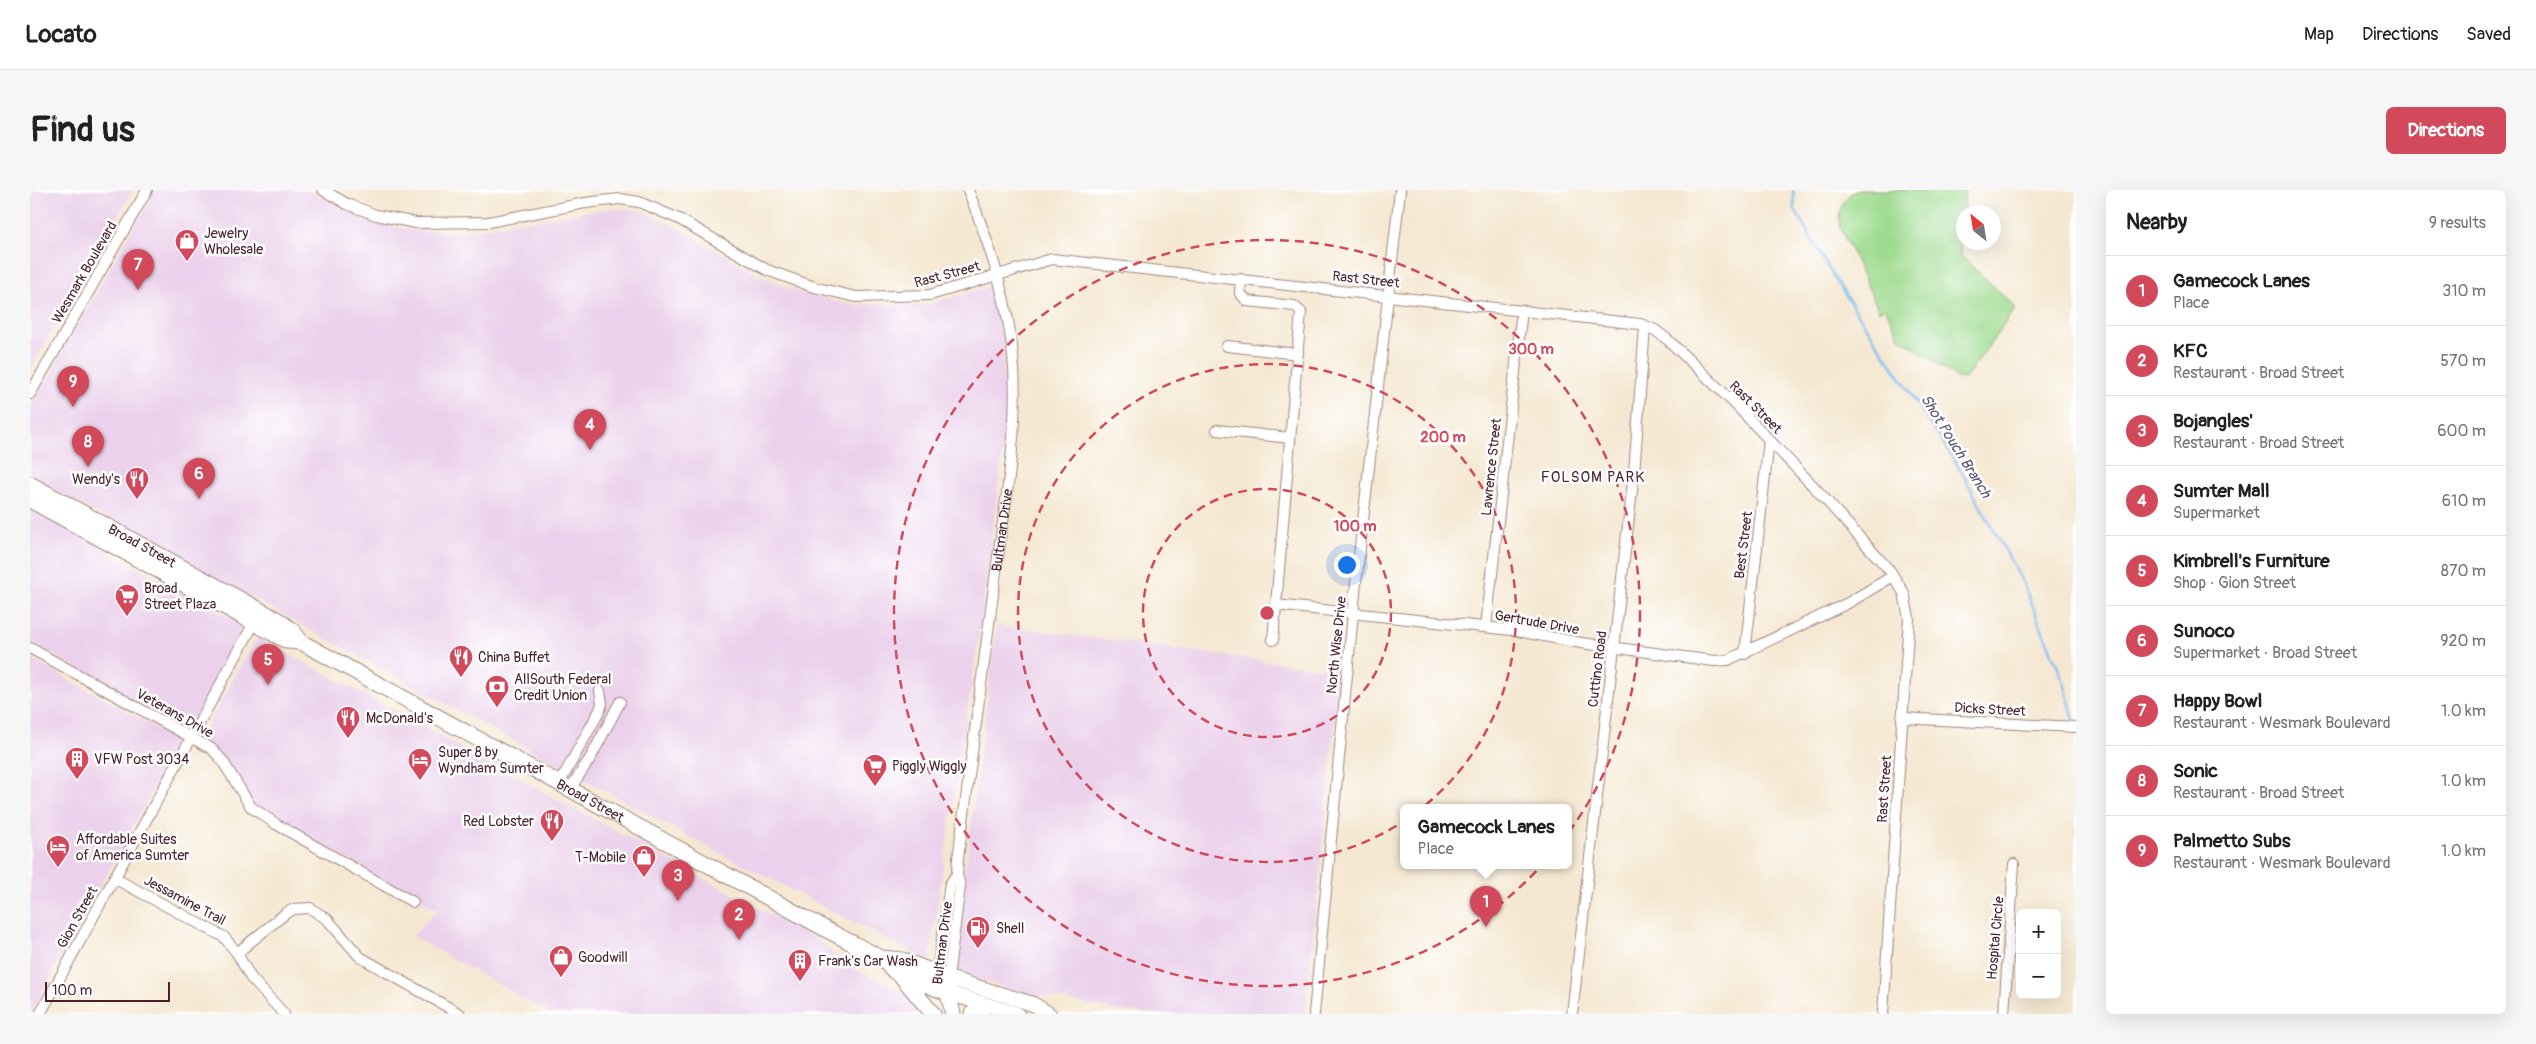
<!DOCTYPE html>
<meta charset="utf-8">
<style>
body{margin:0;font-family:Pangolin,sans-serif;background:#f6f6f6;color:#202124}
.controls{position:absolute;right:15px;bottom:15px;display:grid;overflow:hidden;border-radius:8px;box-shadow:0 5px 20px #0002}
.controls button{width:45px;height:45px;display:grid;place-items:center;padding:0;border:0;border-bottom:1px solid #e0e0e0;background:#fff;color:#202124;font:25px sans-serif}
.compass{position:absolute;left:1926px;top:15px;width:45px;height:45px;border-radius:50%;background:#fff;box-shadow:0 5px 20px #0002;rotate:330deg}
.scale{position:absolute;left:15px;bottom:12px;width:125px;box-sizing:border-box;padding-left:5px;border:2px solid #4a1f2b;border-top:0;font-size:14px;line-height:18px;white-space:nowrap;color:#4a1f2b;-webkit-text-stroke:4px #fff;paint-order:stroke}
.you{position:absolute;left:1316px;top:374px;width:18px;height:18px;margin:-12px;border:4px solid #fff;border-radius:50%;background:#1a73e8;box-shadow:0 0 0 8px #1a73e833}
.badge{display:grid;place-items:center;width:32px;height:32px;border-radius:50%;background:#d1495b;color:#fff;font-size:16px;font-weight:700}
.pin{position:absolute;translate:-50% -41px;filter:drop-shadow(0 1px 2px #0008)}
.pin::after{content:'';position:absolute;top:26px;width:18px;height:15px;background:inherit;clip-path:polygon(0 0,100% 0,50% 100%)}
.popup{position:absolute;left:1370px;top:614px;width:172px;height:65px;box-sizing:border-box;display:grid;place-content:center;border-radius:8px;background:#fff;filter:drop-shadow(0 1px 4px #0005);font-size:16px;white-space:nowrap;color:#757577}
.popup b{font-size:19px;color:#202124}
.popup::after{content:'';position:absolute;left:50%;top:100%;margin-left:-10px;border:10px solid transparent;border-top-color:#fff}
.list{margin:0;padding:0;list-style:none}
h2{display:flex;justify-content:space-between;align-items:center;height:65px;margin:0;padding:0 20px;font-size:21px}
h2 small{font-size:16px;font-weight:400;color:#757577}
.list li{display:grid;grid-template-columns:32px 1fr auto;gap:15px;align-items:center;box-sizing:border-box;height:70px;padding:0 20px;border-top:1px solid #e0e0e0}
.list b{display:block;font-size:19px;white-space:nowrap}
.list p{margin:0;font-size:16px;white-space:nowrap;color:#757577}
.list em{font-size:16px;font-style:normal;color:#757577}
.map{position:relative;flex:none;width:2046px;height:824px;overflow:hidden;border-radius:8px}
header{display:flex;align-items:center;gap:30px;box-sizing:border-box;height:70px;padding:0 25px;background:#fff;border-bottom:1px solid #e0e0e0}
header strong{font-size:24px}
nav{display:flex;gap:28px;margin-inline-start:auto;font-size:18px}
.intro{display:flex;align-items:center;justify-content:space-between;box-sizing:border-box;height:120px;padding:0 30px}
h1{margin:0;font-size:35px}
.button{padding:12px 22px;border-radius:8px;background:#d1495b;color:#fff;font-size:18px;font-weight:700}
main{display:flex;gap:30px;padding:0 30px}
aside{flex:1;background:#fff;border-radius:8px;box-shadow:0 5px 20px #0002}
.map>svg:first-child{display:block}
</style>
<header>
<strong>Locato</strong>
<nav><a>Map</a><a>Directions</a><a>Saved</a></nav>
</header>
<div class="intro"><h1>Find us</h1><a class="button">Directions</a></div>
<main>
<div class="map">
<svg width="2046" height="824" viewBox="0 0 2046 824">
<rect width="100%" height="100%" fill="#fff"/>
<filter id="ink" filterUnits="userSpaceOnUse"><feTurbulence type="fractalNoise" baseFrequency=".02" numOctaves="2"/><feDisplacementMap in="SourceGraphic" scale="10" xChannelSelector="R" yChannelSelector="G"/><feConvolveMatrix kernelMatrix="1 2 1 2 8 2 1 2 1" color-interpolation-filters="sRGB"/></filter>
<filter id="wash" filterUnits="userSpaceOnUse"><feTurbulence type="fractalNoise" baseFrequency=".0096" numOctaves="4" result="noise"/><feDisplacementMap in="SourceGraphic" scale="20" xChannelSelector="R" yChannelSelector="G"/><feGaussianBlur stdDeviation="1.12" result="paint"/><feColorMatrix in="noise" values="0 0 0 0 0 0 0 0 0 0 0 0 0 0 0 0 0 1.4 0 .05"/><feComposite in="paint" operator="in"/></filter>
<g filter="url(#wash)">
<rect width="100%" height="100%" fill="#f5e8d2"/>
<g fill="#ebd1eb">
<polygon points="0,0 103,0 0,179"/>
<polygon points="125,0 278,0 330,27 374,39 424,43 582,18 609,20 643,35 728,85 772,103 816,114 897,115 961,96 973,123 976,237 949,444 899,771 680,658 0,287 0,218"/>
<polygon points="0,319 209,433 208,448 159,540 0,452"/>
<polygon points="967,435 1310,481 1275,824 1123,824 1084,820 975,798 922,781"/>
<polygon points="227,447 786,749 820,777 878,805 897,824 521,824 382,746 408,720 230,623 170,549"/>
<polygon points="0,468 150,551 0,824"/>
</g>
<path fill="#9dda8e" stroke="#747c5c" d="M1829,0h106l-5,65 56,53 -51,71 -8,-1 -58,-41 -14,-30 -6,4 -39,-84c-3,-16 3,-32 19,-37z"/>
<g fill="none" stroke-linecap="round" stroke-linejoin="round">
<polyline stroke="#80bcf2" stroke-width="2.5" points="1763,0 1765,20 1802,85 1926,272 1992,391 2034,492 2045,534"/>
</g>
</g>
<g filter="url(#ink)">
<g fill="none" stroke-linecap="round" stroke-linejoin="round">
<defs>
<g id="minor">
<polyline points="293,0 317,14 346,25 386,33 459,32 555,13 590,9 609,12 649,29 737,80 784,97 826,107 900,105 1022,69 1610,134 1625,140 1638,150 1704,213 1786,299 1860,381 1874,403 1879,428 1853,824"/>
<polyline points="1211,89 1210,103 1217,111 1264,116 1271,122 1243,450"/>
<polyline points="1197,156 1268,164"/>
<polyline points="0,204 117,0"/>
<polyline points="1187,240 1260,248"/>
<polyline points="1245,415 1482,440 1551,453 1684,471 1698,470 1818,413 1863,386"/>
<polyline points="1456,437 1492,120"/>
<polyline points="0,458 182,559 192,570 221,617 246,634 383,712"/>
<polyline points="1715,464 1739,250"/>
<polyline points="1872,528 2046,537"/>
<polyline points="529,594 569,522 572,514 570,501"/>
<polyline points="540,599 561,567 590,512"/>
<polyline points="84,688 194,747 207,763"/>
<polyline points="907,784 920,694 927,684"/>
<path id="s1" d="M918,788l12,-92 -3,-12 1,-15c12,-96 25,-192 38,-288 9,-67 22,-135 18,-203 -4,-62 -23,-120 -46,-178"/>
<polyline points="10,824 224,433"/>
<polyline points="254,824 221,788 207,763 256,723 264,719 280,718 297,729 330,767 430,824"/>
<polyline points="1284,824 1326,393 1370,0"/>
<polyline points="1542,824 1604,283 1615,137"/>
<polyline points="1974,824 1984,674"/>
</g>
<g id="major">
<polyline points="918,788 1003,814 1019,824"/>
<polyline points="918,803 987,824"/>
</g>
<g id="highway">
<path id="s2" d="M0,294l248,136 15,11 8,11 528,289 52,27 21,2 46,18v15l5,21"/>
<polyline points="0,310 257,451 271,452"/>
<polyline points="851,768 865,782 918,803"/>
<polyline points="872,787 903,824"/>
<polyline points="942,824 955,816"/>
</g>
</defs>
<use href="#minor" stroke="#a0847e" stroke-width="12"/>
<use href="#major" stroke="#a0847e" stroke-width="16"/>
<use href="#highway" stroke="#a0847e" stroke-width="17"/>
<use href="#minor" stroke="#fff" stroke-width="10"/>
<use href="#major" stroke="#fff" stroke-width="14"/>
<use href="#highway" stroke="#fff" stroke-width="15"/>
</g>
</g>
<g fill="none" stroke="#d1495b" stroke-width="2.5" stroke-dasharray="9 6">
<circle cx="1237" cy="423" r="124"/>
<circle cx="1237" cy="423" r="249"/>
<circle cx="1237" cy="423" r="373"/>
</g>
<defs>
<symbol id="shop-pin" viewBox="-11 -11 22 30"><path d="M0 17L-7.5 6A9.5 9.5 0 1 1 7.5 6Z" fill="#d1495b" stroke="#fff"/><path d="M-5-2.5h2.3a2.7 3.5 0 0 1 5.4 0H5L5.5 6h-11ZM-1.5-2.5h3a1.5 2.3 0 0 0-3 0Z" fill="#fff"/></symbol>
<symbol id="restaurant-pin" viewBox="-11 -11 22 30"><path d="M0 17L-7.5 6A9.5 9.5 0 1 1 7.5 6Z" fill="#d1495b" stroke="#fff"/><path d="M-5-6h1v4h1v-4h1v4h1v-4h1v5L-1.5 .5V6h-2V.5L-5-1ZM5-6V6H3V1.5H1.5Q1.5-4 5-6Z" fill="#fff"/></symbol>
<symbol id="supermarket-pin" viewBox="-11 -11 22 30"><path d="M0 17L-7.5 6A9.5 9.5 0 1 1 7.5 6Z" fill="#d1495b" stroke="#fff"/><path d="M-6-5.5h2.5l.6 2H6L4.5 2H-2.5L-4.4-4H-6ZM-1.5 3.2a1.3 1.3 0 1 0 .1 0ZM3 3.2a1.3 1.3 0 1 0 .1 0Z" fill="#fff"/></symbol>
<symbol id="bank-pin" viewBox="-11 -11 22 30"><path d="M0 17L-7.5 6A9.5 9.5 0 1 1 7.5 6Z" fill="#d1495b" stroke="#fff"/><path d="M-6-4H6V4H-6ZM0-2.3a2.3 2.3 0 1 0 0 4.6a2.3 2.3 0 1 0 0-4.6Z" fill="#fff"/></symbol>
<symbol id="building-pin" viewBox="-11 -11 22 30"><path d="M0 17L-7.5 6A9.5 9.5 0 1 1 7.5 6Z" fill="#d1495b" stroke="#fff"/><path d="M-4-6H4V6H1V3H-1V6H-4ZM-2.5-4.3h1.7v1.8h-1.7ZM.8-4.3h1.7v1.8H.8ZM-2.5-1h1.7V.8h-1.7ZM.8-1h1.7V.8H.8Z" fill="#fff"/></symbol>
<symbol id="hotel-pin" viewBox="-11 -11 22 30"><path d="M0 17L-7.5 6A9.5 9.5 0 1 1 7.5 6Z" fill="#d1495b" stroke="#fff"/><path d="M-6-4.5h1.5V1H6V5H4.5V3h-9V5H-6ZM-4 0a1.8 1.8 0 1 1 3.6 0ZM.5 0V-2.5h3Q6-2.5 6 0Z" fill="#fff"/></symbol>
<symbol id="fuel-pin" viewBox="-11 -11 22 30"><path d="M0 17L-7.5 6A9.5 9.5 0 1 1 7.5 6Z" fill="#d1495b" stroke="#fff"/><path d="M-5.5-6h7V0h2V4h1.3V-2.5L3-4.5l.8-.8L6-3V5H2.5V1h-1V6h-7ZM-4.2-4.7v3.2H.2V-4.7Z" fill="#fff"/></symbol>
</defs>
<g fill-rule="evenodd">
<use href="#shop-pin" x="143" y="37" width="28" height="38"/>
<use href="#restaurant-pin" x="93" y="275" width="28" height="38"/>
<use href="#supermarket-pin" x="83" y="392" width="28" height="38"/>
<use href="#restaurant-pin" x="417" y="453" width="28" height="38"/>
<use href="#bank-pin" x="453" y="483" width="28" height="38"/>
<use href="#restaurant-pin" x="304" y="514" width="28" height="38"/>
<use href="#building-pin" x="33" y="555" width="28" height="38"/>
<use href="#hotel-pin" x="376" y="556" width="28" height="38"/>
<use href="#supermarket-pin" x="831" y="562" width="28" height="38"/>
<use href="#restaurant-pin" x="508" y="617" width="28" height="38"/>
<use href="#hotel-pin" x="14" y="643" width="28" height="38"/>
<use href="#shop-pin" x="600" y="653" width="28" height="38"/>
<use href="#fuel-pin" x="934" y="724" width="28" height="38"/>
<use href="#shop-pin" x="517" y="753" width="28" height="38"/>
<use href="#building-pin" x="756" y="757" width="28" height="38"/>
</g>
<g text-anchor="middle" stroke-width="5" stroke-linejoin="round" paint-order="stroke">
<g font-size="14" fill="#4a1f2b" stroke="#fff" text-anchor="start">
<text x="174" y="48">Jewelry<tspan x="174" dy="16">Wholesale</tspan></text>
<text x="90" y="294" text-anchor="end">Wendy's</text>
<text x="114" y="403">Broad<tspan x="114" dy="16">Street Plaza</tspan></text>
<text x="448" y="472">China Buffet</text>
<text x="484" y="494">AllSouth Federal<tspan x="484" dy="16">Credit Union</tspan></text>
<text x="336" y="533">McDonald's</text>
<text x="408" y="567">Super 8 by<tspan x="408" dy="16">Wyndham Sumter</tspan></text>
<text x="64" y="574">VFW Post 3034</text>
<text x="862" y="581">Piggly Wiggly</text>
<text x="504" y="636" text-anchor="end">Red Lobster</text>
<text x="46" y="654">Affordable Suites<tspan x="46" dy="16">of America Sumter</tspan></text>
<text x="596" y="672" text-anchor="end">T-Mobile</text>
<text x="966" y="743">Shell</text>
<text x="548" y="772">Goodwill</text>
<text x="788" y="776">Frank's Car Wash</text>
</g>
<g font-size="14" fill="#4a1f2b" stroke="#fff">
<text transform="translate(54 82) rotate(-60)" y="5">Wesmark Boulevard</text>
<text transform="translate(917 84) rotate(-15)" y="5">Rast Street</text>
<text transform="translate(1336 89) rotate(6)" y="5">Rast Street</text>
<text transform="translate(1726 217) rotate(45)" y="5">Rast Street</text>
<text transform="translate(1461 277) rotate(-84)" y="5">Lawrence Street</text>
<text dy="5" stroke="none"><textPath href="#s1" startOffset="452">Bultman Drive</textPath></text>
<text dy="5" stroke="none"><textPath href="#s2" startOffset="128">Broad Street</textPath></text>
<text transform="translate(1713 355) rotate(-83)" y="5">Best Street</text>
<text transform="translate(1507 432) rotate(10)" y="5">Gertrude Drive</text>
<text transform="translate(1306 455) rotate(-84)" y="5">North Wise Drive</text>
<text transform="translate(1567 479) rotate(-83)" y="5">Cuttino Road</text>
<text transform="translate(1960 519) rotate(3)" y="5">Dicks Street</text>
<text transform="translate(145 523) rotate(29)" y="5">Veterans Drive</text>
<text transform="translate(1854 599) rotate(-86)" y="5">Rast Street</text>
<text dy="5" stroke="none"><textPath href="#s2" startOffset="645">Broad Street</textPath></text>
<text transform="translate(155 710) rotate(28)" y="5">Jessamine Trail</text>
<text transform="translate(47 727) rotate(-61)" y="5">Gion Street</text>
<text transform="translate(1965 748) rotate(-85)" y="5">Hospital Circle</text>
<text transform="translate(912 753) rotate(-83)" y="5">Bultman Drive</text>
</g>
<g font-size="15" font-style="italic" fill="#5d5671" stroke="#fff">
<text transform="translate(1926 256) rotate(58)" y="5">Shot Pouch Branch</text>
</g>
<g font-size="15" letter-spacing="1" fill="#4a1f2b" stroke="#fff">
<text x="1563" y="292">FOLSOM PARK</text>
</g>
</g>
<circle cx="1237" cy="423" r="8" fill="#d1495b" stroke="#fff" stroke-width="2.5"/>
<g font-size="15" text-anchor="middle" font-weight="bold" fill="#d1495b" stroke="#fff" stroke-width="5" stroke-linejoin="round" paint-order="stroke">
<text x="1501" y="164">300 m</text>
<text x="1413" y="252">200 m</text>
<text x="1325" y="341">100 m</text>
</g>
</svg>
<div class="controls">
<button>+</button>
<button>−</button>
</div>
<svg class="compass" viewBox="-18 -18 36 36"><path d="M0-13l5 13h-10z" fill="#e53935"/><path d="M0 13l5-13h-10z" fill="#757577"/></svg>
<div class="scale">100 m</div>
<div class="you"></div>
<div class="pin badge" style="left:1456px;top:737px">1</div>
<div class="popup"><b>Gamecock Lanes</b>Place</div>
<div class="pin badge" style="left:709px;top:750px">2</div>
<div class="pin badge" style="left:648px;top:711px">3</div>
<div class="pin badge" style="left:560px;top:260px">4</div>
<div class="pin badge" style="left:238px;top:495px">5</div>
<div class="pin badge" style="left:169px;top:309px">6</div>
<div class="pin badge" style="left:108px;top:100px">7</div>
<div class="pin badge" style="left:58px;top:277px">8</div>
<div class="pin badge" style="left:43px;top:217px">9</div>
</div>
<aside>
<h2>Nearby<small>9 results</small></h2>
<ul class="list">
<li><span class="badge">1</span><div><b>Gamecock Lanes</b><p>Place</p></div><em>310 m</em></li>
<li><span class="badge">2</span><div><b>KFC</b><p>Restaurant · Broad Street</p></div><em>570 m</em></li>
<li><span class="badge">3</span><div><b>Bojangles'</b><p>Restaurant · Broad Street</p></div><em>600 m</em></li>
<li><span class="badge">4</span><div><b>Sumter Mall</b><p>Supermarket</p></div><em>610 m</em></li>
<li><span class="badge">5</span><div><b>Kimbrell's Furniture</b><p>Shop · Gion Street</p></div><em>870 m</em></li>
<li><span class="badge">6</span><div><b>Sunoco</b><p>Supermarket · Broad Street</p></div><em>920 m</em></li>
<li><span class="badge">7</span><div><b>Happy Bowl</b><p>Restaurant · Wesmark Boulevard</p></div><em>1.0 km</em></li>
<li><span class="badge">8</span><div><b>Sonic</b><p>Restaurant · Broad Street</p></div><em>1.0 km</em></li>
<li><span class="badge">9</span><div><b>Palmetto Subs</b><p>Restaurant · Wesmark Boulevard</p></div><em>1.0 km</em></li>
</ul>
</aside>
</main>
